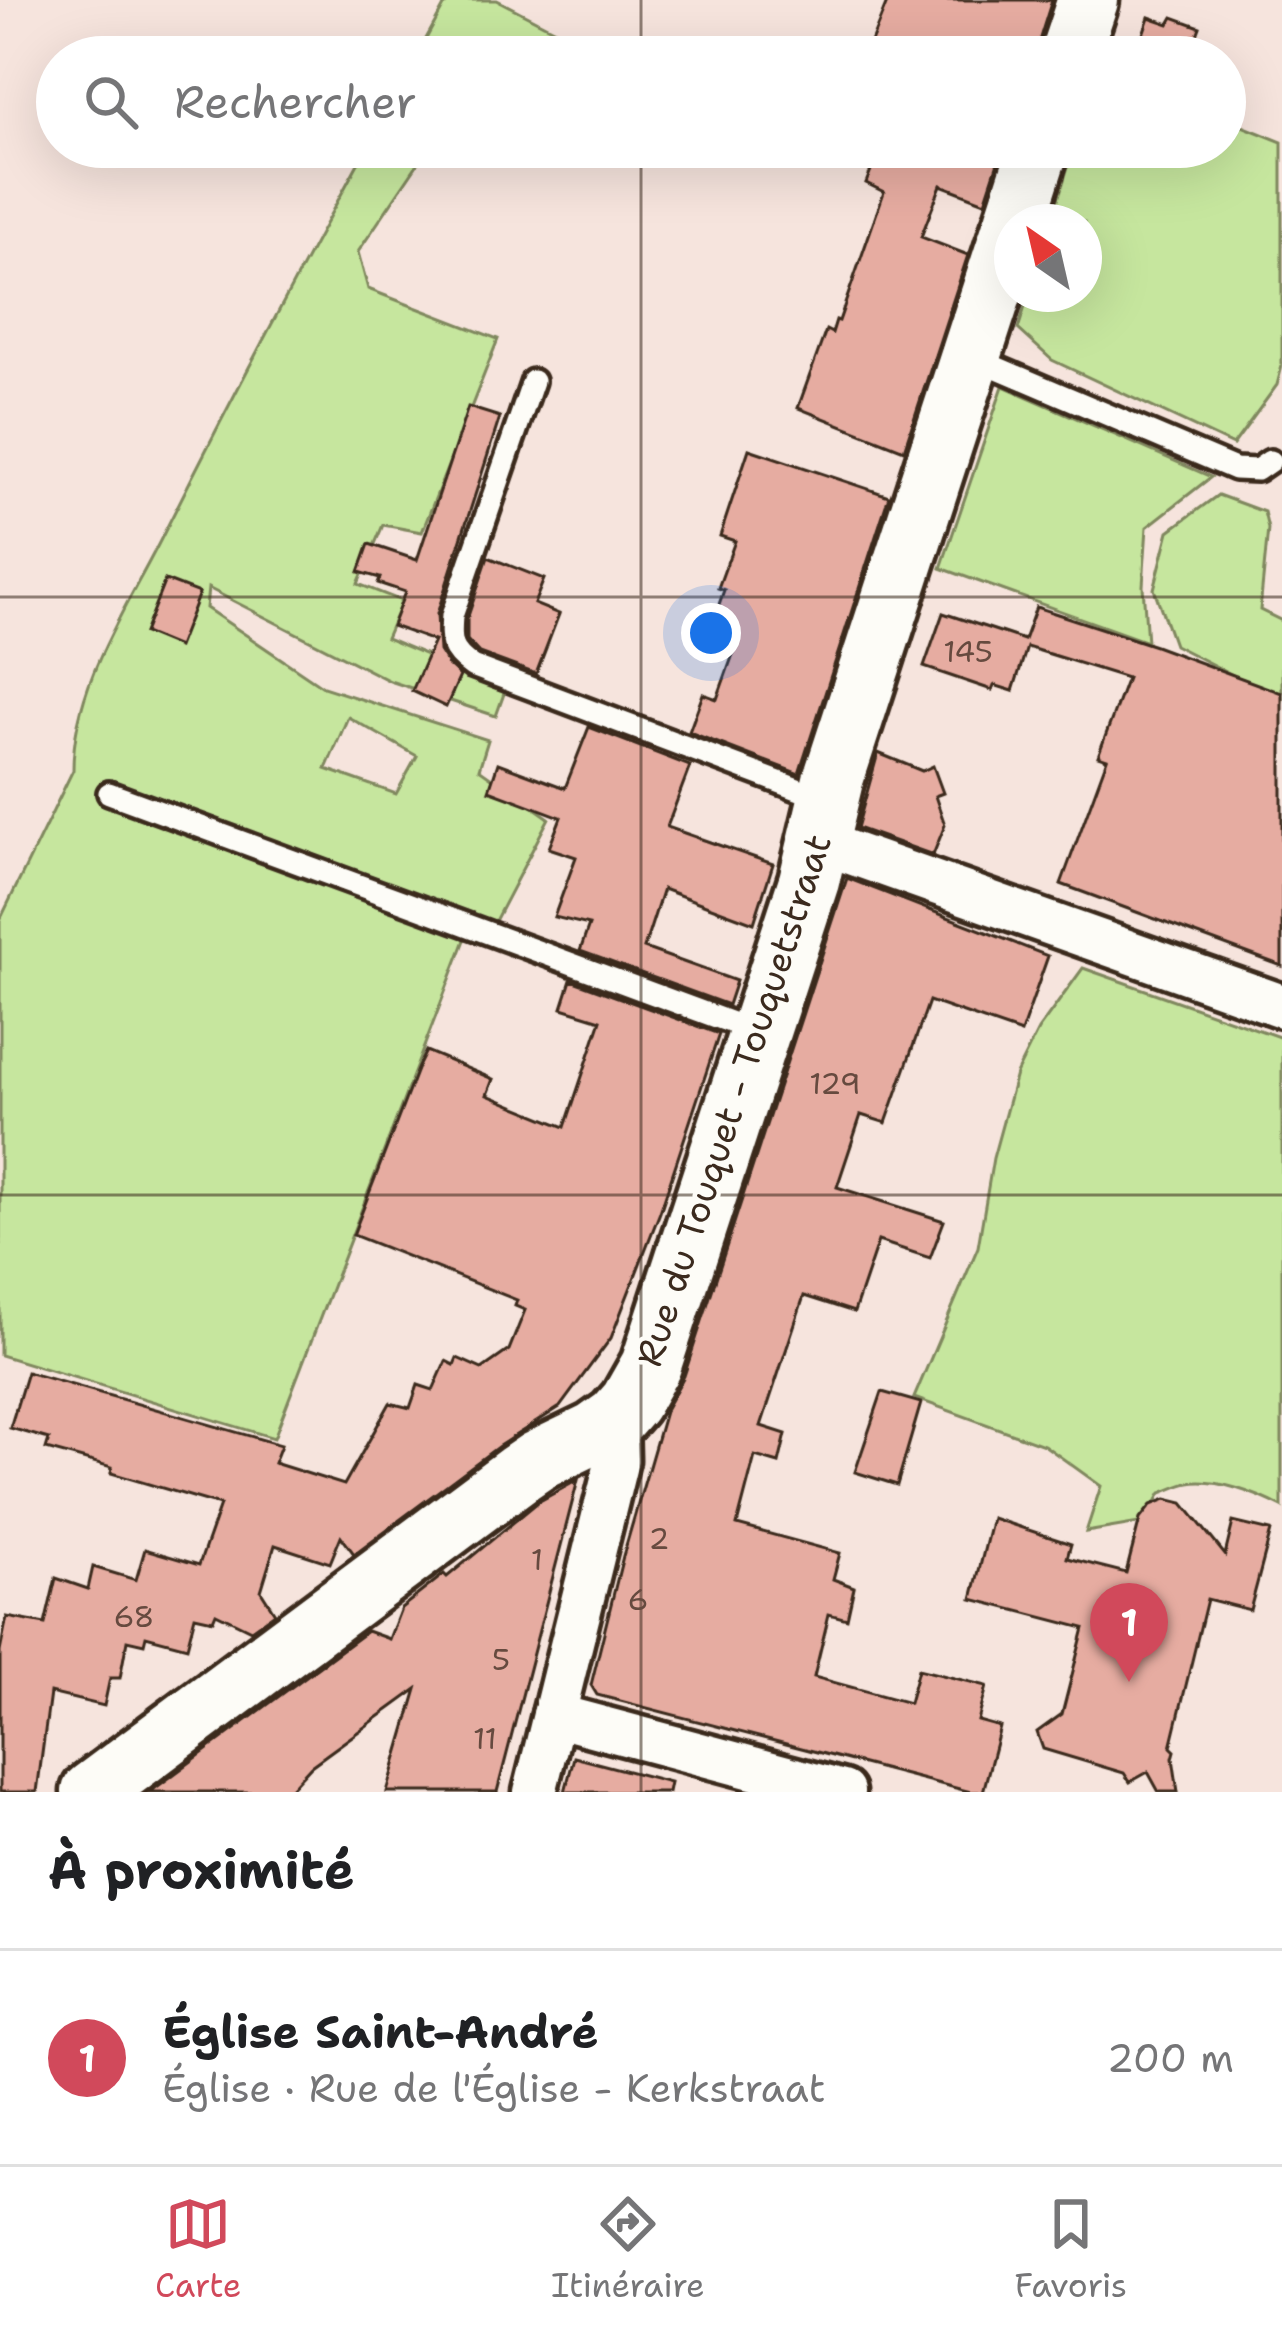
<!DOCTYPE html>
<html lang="fr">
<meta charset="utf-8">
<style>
body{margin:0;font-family:"Shantell Sans",sans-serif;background:#f6f6f6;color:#202124}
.compass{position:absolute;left:994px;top:204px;width:108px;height:108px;border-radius:50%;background:#fff;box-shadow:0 12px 48px #0002;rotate:326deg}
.you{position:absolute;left:711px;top:633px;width:42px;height:42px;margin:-30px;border:9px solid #fff;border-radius:50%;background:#1a73e8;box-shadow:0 0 0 18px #1a73e833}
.badge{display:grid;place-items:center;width:78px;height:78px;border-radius:50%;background:#d1495b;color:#fff;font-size:39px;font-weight:700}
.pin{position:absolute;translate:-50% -99px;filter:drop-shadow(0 3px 6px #0008)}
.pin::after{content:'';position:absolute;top:63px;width:42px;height:36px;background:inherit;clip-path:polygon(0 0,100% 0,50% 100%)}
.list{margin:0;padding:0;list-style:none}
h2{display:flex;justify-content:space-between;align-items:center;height:156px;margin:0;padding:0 48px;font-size:51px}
h2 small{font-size:39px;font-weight:400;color:#757577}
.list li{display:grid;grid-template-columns:78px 1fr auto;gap:36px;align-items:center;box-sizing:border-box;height:216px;padding:0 48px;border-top:3px solid #e0e0e0}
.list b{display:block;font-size:45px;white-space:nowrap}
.list p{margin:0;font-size:39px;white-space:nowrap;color:#757577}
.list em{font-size:39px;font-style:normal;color:#757577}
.icon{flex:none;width:66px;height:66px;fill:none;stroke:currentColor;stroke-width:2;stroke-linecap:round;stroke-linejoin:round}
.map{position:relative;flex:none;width:1282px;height:1792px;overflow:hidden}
.search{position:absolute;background:#fff;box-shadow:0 12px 48px #0002;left:36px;right:36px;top:36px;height:132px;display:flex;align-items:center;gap:30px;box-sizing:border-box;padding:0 42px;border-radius:66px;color:#757577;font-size:45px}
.sheet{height:372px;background:#fff}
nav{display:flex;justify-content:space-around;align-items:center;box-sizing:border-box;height:168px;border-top:3px solid #e0e0e0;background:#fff;font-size:33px;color:#757577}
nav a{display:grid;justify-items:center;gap:6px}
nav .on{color:#d1495b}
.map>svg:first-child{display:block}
</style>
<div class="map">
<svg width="1282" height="1792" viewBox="0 0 1282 1792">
<rect width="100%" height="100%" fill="#f6e4dd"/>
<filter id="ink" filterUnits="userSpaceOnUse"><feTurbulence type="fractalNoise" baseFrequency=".00833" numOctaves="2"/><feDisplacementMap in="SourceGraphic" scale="24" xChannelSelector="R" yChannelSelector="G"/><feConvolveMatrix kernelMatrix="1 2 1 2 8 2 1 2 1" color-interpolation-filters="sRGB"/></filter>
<g filter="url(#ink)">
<g fill="#c6e69e" stroke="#80885e" stroke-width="3" fill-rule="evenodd">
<polygon points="453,0 497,0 607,57 416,57 444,6"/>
<polygon points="1225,119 1282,142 1282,366 1277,385 1233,445 1052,360 1018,329 1029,294 1084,294 1084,222 1051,222 1074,147 1225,147"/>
<path d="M367,147h62l-71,105 10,37 130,50 -76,193 -39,-7 -25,59 44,17 -16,37 120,50 -10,28 -106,-35 -182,-93 -2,20 117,79 165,53 -9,29 70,49 -54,103 -22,-2 -199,519 -274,-83v-435l73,-150c0,-84 51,-158 88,-231 66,-132 135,-262 206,-392zM348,717l69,39 -21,38 -70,-25z"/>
<polygon points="1003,386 1211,477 1147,527 1143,586 1147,642 941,568"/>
<polygon points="1218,495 1264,512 1268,529 1260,610 1282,621 1282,700 1174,645 1154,589 1169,531"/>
<path d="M1083,968l199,70v469c-25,-13 -65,-29 -93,-24 -10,2 -19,7 -28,10l-16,29 -59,10 15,-46 -57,-41 -130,-47 64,-151 15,-89 23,-84 22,-44z"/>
</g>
<g fill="#e6aca1" stroke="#3b2a1e" stroke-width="3">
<polygon points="888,0 1052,0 1034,57 865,57"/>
<polygon points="1149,17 1169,24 1173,17 1200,27 1189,57 1135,57"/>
<polygon points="880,147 1003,147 985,202 941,185 921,237 968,255 904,450 798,408 826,330 832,333 836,320 839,321 884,192 866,183"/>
<polygon points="468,407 500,417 437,614 439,651 448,665 460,676 446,707 412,691 434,641 392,626 405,592 378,583 380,578 359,572 369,544 417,560"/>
<polygon points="749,449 889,496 799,774 689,732 703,694 717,699 736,646 708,636 724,590 718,588 735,541 720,536"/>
<polygon points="488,557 544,579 534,604 559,614 536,674 479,653 467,640 467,619"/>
<polygon points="165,580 199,593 178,647 144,633"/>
<polygon points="1036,607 1155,646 1282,693 1282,966 1061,884 1107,759 1098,756 1127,678 1027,647 1013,691 994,685 992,690 924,667 943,613 1024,640"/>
<polygon points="589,727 690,766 667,827 773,864 754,923 663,889 644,948 736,981 728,1005 580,951 589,925 554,917 576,857 549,848 561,817 489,790 498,763 565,788"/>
<polygon points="878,753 922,771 933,766 943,793 935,796 945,825 933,855 857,828"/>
<polygon points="847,878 1048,956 1021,1033 929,1001 886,1123 861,1115 837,1187 944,1221 930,1258 878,1241 854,1312 804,1296 761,1426 786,1434 779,1463 755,1456 737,1525 840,1553 833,1579 854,1587 847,1619 829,1614 814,1677 909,1703 918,1669 987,1686 978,1721 1000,1727 983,1792 971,1792 597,1695 591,1685 623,1556 666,1408 684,1376"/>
<polygon points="571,980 719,1034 660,1212 611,1338 560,1407 499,1446 354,1554 341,1536 330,1563 275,1545 261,1591 275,1613 251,1630 216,1613 213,1620 195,1616 187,1647 146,1636 144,1644 127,1640 120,1678 110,1678 104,1706 50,1693 37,1792 0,1792 0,1652 7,1617 45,1624 56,1578 88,1589 93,1567 136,1580 145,1549 199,1565 220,1505 111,1473 112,1467 46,1449 49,1439 10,1428 27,1372 281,1445 274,1463 344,1485 390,1403 410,1408 418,1385 433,1390 446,1361 454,1365 457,1358 482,1369 509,1350 525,1310 515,1306 517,1300 353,1235 418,1067 426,1051 493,1079 487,1095 565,1127 601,1020 562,1008"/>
<polygon points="882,1392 921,1403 897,1485 855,1472"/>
<polygon points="578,1480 497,1792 387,1792 417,1689 311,1766 287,1792 150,1792 367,1631 389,1639 401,1608 444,1574 447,1577 538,1502"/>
<polygon points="1166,1499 1183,1503 1225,1555 1233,1522 1271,1531 1250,1610 1207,1599 1171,1747 1175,1751 1173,1758 1178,1792 1159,1792 1148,1772 1130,1782 1124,1773 1043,1749 1037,1732 1062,1714 1084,1628 972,1599 992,1518 1071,1544 1067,1558 1126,1573 1140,1519 1151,1505"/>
<polygon points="574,1757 670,1782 668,1792 565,1792"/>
</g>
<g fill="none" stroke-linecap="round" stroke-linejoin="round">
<defs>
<g id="lane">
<polyline points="972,357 1235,469 1257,470 1270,461"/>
<path d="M533,381l-81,235c-2,26 -2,35 20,50l352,133"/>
<polyline points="109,793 754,1031"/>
</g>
<g id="street">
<polyline points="820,842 1282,1006"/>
<polyline points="554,1715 843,1792"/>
<polyline points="535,1792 617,1460 616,1418"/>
</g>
<g id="secondary">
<polyline points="1069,57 1088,0"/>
<polyline points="1015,222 1039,147"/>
<polyline points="92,1792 518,1474 537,1461 595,1433 616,1418 630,1402 651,1365 809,881 833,780 1012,230"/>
</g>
</defs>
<use href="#lane" stroke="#3b2a1e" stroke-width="30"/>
<use href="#street" stroke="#3b2a1e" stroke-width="51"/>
<use href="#secondary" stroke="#3b2a1e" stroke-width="69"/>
<use href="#lane" stroke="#fdfcf7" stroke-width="21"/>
<use href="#street" stroke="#fdfcf7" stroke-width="42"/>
<use href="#secondary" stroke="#fdfcf7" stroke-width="60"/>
</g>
</g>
<path fill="none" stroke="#3b2a1e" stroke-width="3" stroke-opacity="0.55" d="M641,0v57M641,147v1645M0,597h1282M0,1195h1282"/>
<g text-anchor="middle" stroke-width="9" stroke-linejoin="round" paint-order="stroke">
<g font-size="30" fill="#664a3f">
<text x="968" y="662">145</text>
<text x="835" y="1094">129</text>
<text x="659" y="1549">2</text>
<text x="537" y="1570">1</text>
<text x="638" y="1610">6</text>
<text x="134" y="1627">68</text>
<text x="501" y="1670">5</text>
<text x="485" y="1749">11</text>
</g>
<g font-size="36" fill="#3b2a1e" stroke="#fdfcf7">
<text transform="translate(733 1100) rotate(-72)" y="13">Rue du Touquet - Touquetstraat</text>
</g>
</g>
</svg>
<svg class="compass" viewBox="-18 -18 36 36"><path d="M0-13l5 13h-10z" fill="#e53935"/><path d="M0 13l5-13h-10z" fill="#757577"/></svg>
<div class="you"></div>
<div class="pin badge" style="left:1129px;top:1682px">1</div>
<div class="search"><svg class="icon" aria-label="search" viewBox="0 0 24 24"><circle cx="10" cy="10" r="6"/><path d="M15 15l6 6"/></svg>Rechercher</div>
</div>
<section class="sheet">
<h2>À proximité<small></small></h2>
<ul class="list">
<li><span class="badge">1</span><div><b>Église Saint-André</b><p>Église · Rue de l'Église - Kerkstraat</p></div><em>200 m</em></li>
</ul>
</section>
<nav>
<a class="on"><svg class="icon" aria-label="map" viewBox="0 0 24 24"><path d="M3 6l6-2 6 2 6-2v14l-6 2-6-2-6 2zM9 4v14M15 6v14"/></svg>Carte</a>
<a><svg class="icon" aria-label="directions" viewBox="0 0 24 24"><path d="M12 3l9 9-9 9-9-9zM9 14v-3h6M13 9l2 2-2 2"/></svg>Itinéraire</a>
<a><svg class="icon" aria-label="saved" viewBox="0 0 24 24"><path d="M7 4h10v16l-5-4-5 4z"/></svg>Favoris</a>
</nav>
